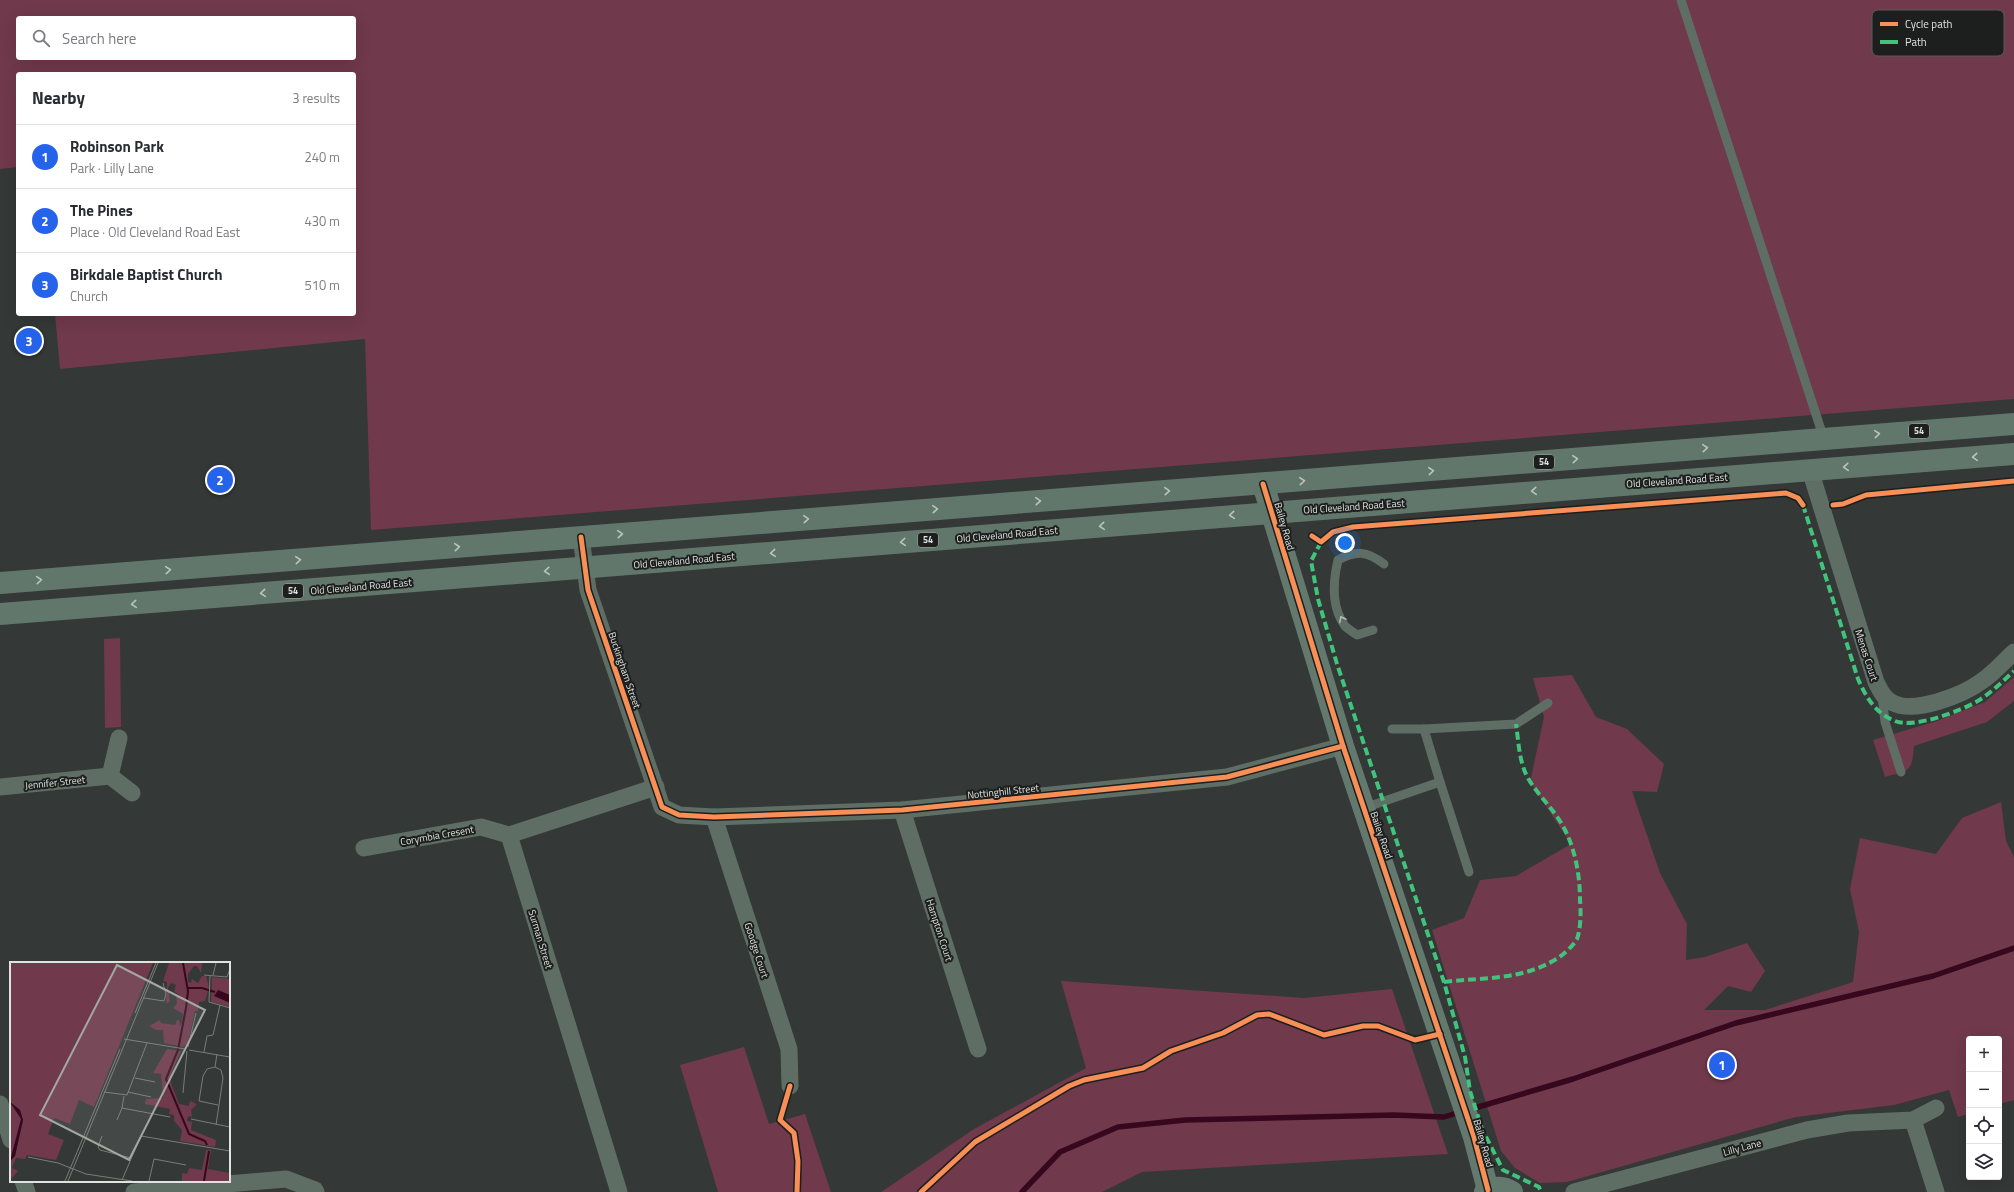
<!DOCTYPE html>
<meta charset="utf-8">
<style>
body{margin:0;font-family:"Titillium Web",sans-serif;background:#f7f7f7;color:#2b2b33}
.controls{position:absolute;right:12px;bottom:12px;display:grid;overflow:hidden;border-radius:4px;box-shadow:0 4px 16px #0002}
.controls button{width:36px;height:36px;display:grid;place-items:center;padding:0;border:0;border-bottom:1px solid #e1e1e2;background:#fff;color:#2b2b33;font:20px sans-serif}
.you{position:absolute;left:1345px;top:543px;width:14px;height:14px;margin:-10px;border:3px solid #fff;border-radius:50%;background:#1a73e8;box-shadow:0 0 0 6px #1a73e833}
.badge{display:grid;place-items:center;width:26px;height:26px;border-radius:50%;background:#2563eb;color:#fff;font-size:13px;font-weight:700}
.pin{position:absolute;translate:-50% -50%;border:2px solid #fff;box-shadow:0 1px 4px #0006}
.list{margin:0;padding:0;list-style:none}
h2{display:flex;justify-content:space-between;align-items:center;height:52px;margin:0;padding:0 16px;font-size:17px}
h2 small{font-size:13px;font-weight:400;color:#7c7c81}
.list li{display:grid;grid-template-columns:26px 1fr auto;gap:12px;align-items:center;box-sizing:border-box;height:64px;padding:0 16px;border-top:1px solid #e1e1e2}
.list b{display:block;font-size:15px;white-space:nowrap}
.list p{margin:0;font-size:13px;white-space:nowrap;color:#7c7c81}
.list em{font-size:13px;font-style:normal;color:#7c7c81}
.icon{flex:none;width:22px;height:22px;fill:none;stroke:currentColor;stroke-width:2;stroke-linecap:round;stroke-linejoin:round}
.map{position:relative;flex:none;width:2014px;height:1192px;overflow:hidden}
.search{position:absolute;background:#fff;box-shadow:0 4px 16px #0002;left:16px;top:16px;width:340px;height:44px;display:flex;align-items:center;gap:10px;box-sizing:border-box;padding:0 14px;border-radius:4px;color:#7c7c81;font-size:15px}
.panel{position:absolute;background:#fff;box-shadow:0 4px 16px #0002;left:16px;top:72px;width:340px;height:244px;border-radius:4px}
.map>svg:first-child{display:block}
</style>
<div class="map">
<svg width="2014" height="1192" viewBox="0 0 2014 1192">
<rect width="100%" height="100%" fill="#343836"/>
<g fill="#70394c" fill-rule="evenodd">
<path d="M0,0h2014v399l-1643,131 -6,-191 -305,30 -5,-55h299v-240h-336v93l-18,2zM18,18h336v40h-336z"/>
<polygon points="120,638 121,727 105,728 104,639"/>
<polygon points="1572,675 1596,717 1627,729 1664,764 1657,792 1632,791 1660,873 1687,924 1686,960 1705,957 1747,943 1765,971 1751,992 1728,986 1704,1010 1765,1010 1853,982 1859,932 1850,889 1860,838 1936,854 1962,818 2001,802 2006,841 2014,857 2014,1100 1999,1104 1999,1039 1969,1039 1969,1114 1958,1117 1949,1090 1894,1105 1796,1117 1567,1182 1540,1183 1515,1168 1501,1151 1432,930 1464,918 1480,880 1516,876 1571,844 1530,782 1544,717 1533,678"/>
<path d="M2014,677v24l-27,21 -73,24c-2,27 -5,24 -29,31l-12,-37 64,-19 48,-19z"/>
<polygon points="1061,981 1304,998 1392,989 1448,1154 1142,1172 1102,1192 881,1192 974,1129 1086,1068"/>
<polygon points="744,1047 769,1124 805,1114 831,1192 718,1192 680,1065"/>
</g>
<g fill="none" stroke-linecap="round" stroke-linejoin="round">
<g stroke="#37081d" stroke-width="5.5">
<polyline points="1468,1110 1573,1079 1736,1023 1933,976 2014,948"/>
<polyline points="1022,1192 1060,1152 1118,1127 1185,1120 1394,1115 1444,1117 1460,1112"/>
</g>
<g stroke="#5e6e65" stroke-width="9">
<polyline points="1681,0 1824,439"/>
<path d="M1373,630l-16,5c-4,-3 -9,-6 -12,-9 -14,-19 -12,-45 -7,-66 19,-10 29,-9 46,4"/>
<polyline points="1882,695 1885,722 1901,772"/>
<polyline points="1392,729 1424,729 1516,724 1548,703"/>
<polyline points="1424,729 1440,782"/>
<polyline points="1364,808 1440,782 1469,872"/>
</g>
<g stroke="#5e6e65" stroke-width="17">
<path d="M1810,470l66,212c4,8 8,17 17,21 22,11 70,-8 89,-22 12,-8 22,-20 32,-29"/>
<polyline points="581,537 588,590 662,807 679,815 714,817 902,810 1227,777 1343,746"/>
<polyline points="119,738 110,776 132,793"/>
<polyline points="0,787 110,776"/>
<polyline points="902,810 978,1049"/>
<polyline points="714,817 789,1049 790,1086"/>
<polyline points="364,848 481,827 509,835"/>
<polyline points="0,1104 11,1140"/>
<polyline points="1913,1120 1936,1192"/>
<polyline points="23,1181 27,1192"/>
<polyline points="134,1192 286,1179 315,1190 316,1192"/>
<polyline points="619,1192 509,835 656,787"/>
<polyline points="1574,1192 1807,1130 1848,1123 1913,1120 1936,1108"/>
</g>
<g stroke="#64796e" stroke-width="22">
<polyline points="1263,484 1343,746 1474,1137 1488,1190"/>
<path d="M1485,1192c9,-5 18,-6 27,0"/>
</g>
<g stroke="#62776c" stroke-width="22">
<polyline points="0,583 2014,424"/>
<polyline points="0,614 2014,454"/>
</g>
<g stroke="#40c37c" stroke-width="4" stroke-dasharray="8 4" stroke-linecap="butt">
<path d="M1803,505l55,174c8,18 17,34 37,42 18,8 65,-10 81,-19 14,-8 26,-20 38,-31"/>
<polyline points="1321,542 1311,561 1318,599 1337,664 1444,982 1465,1057 1470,1091 1482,1129 1503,1170 1539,1187 1541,1192"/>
<path d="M1444,982c41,-5 77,-1 114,-24 6,-4 15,-12 19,-19 4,-11 4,-28 3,-39 0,-25 -5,-52 -17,-74 -9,-16 -22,-28 -32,-43 -12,-17 -12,-39 -15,-59"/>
</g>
<defs>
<g id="cycleway">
<polyline points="1263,484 1343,746 1474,1137 1488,1190"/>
<polyline points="1833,505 1843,504 1866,495 2014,481"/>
<polyline points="1312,536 1321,542 1333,532 1353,527 1786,493 1798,498 1803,505"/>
<polyline points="581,537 588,590 662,807 679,815 714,817 902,810 1227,777 1343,746"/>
<polyline points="790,1086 780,1120 794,1133 798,1161 797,1192"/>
<polyline points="921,1192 975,1142 1069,1086 1084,1080 1143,1068 1171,1051 1223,1033 1257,1015 1269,1014 1324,1035 1363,1026 1378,1026 1415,1040 1440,1034"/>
</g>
</defs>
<use href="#cycleway" stroke="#1c1f1d" stroke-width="8"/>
<use href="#cycleway" stroke="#f78f57" stroke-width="5"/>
</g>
<defs><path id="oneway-chevron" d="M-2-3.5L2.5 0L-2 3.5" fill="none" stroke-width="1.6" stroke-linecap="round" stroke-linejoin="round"/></defs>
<g stroke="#bac3be">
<use href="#oneway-chevron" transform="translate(1877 434) rotate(-5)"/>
<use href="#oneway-chevron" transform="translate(1705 448) rotate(-5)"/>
<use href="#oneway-chevron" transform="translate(1975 457) rotate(176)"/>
<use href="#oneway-chevron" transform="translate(1575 459) rotate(-5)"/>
<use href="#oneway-chevron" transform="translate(1846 467) rotate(176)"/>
<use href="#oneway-chevron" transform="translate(1431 471) rotate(-5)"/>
<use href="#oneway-chevron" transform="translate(1302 481) rotate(-5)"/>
<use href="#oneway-chevron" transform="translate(1167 491) rotate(-4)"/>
<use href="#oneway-chevron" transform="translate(1534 491) rotate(176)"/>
<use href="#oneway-chevron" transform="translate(1038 501) rotate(-4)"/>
<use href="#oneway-chevron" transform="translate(935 509) rotate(-4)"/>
<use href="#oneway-chevron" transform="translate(1232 515) rotate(175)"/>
<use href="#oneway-chevron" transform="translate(806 519) rotate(-4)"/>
<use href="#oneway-chevron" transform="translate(1102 526) rotate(175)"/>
<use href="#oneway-chevron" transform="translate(620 534) rotate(-4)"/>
<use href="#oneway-chevron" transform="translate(903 542) rotate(175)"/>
<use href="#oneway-chevron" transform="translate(457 547) rotate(-5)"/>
<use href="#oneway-chevron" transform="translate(773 553) rotate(175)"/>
<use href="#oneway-chevron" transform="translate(298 560) rotate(-5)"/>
<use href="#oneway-chevron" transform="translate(168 570) rotate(-5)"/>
<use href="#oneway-chevron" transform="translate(547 571) rotate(175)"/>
<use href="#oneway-chevron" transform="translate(39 580) rotate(-5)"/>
<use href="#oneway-chevron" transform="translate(263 593) rotate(175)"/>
<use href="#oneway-chevron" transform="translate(134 604) rotate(175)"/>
</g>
<use stroke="#b2bbb6" href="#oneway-chevron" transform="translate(1342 619) rotate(-117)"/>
<g text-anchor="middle" stroke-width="4" stroke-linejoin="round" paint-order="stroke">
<g fill="#1c1f1d" stroke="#a5a9a6" stroke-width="1">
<rect x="1909" y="424" width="20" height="14" rx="3"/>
<rect x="1534" y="455" width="20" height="14" rx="3"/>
<rect x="918" y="533" width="20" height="14" rx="3"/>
<rect x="283" y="584" width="20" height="14" rx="3"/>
</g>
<g font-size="9" font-weight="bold" fill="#e0e4e1">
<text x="1919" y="434">54</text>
<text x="1544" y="465">54</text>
<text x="928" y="543">54</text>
<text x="293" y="594">54</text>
</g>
<g font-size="10" fill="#e0e4e1" stroke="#1c1f1d">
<text transform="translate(1677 480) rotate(-4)" y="4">Old Cleveland Road East</text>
<text transform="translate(1354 506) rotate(-4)" y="4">Old Cleveland Road East</text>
<text transform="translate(1285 526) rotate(74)" y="4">Bailey Road</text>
<text transform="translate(1007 534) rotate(-5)" y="4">Old Cleveland Road East</text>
<text transform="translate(684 560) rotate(-5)" y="4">Old Cleveland Road East</text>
<text transform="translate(361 586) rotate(-5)" y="4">Old Cleveland Road East</text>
<text transform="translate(1867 655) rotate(72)" y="4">Menas Court</text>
<text transform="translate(625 670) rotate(71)" y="4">Buckingham Street</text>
<text transform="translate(55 782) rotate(-6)" y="4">Jennifer Street</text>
<text transform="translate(1003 791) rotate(-6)" y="4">Nottinghill Street</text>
<text transform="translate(437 835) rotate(-10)" y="4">Corymbia Cresent</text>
<text transform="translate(1382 835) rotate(71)" y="4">Bailey Road</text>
<text transform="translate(940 930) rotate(72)" y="4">Hampton Court</text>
<text transform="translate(541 939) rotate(73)" y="4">Surman Street</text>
<text transform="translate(757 950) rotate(72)" y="4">Goodge Court</text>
<text transform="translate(1484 1143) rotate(74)" y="4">Bailey Road</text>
<text transform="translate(1742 1147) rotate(-15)" y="4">Lilly Lane</text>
</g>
</g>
<g transform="translate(10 962)">
<rect width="220" height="220" fill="#343836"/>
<path d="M0,1h143l-59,144 -15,-7 -9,24 -16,-6 -6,16 16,6 -8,20 -29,-5 -2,4 -9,-1 -4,10 6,3 -8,9v-19l5,-5 8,-36 -3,-10 -10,-8zM159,1h33l-1,10 -4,-7h-3l-6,8v8l3,1 1,-4 6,4 4,-7h4l3,11 -4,14 -6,1 -1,9h-3l-7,32 -5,4 -19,-4 -1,-13h-7l-7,-4 11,-6 1,3 14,2 2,-5h2l1,6 2,-4 1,-8 -10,-6 4,-5 -1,-7 6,1 -8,-6 2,-6 -5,-2 -3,5 2,14 -4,1 1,-21 -4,-1zM202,15l18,2v28l-19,-5zM157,87l14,2 -10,23v9l8,21 10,2 1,-5 7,3 -6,6 1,7 -4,-1 -1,5 5,1 -1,8 25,10 -1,7 -35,-6 2,-11 -8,-9v-6l-5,-1 1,-5 -25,-5 1,-5 17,-1 -2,-24 -8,-1zM0,142l6,4 6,11 -8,37 -4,4zM196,188h5l-3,19 22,4v8h-48v-8l5,1 2,-6 13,2z" fill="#70394c"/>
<path d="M208,28l12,5v8l-16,-7zM0,140l10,8 3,10 -8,36 -5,5 11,-42z" fill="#37081d"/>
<path fill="none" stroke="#37081d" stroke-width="2" d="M173,1l5,28 -2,17 -8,42 -12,29 23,55 16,7 2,4M177,26h15l13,4M194,219l5,-30"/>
<path fill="none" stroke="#797d7a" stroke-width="1" d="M194,13l23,2 3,-8M203,13l3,-12M200,14l-1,26 21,6M134,36l20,3 2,-7 -3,-11M125,51l21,-50M114,77l61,10M178,85l8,-34M179,88l41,7M194,90l3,-16 6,-1 7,-30M205,105l6,3 2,8 -7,47M205,105l-8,2 -4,7 -4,25 19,4M205,105l2,-13M125,116l20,4M94,130l23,3 20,-52M118,130l23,5M173,131l4,-42M114,134l-2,12 48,9M181,157l39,8M107,158l5,-12M92,174l-4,11 2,3 31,8M18,195l30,6 28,11 46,7M112,218l19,-44 89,15M55,219l55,-132M58,219l90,-218M139,219l5,-22 32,6"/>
<path fill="#a4a8a5" fill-opacity="0.15" stroke="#a4a8a5" stroke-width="2" d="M107,3l88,45 -76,150 -89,-45z"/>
<rect width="220" height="220" fill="none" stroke="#e0e4e1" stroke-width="2"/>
</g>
<rect x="1872" y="10" width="132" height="46" rx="6" fill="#1c1f1d" stroke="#575a58" stroke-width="1"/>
<rect x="1880" y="22" width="18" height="4" fill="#f78f57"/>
<rect x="1880" y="40" width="18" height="4" fill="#40c37c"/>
<g font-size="11" fill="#e0e4e1">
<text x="1905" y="28">Cycle path</text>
<text x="1905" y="46">Path</text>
</g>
</svg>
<div class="controls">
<button>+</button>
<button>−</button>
<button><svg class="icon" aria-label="locate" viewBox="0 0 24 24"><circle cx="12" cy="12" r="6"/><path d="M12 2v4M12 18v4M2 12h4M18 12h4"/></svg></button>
<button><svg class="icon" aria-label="layers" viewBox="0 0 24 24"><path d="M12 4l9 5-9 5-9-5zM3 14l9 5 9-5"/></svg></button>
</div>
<div class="you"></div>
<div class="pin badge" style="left:1722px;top:1065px">1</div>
<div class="pin badge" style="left:220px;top:480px">2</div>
<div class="pin badge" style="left:29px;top:341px">3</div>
<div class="search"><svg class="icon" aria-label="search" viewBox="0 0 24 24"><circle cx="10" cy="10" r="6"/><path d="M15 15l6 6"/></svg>Search here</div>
<section class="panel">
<h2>Nearby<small>3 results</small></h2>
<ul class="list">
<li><span class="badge">1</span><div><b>Robinson Park</b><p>Park · Lilly Lane</p></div><em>240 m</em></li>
<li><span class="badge">2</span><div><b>The Pines</b><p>Place · Old Cleveland Road East</p></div><em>430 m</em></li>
<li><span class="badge">3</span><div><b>Birkdale Baptist Church</b><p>Church</p></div><em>510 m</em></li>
</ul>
</section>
</div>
